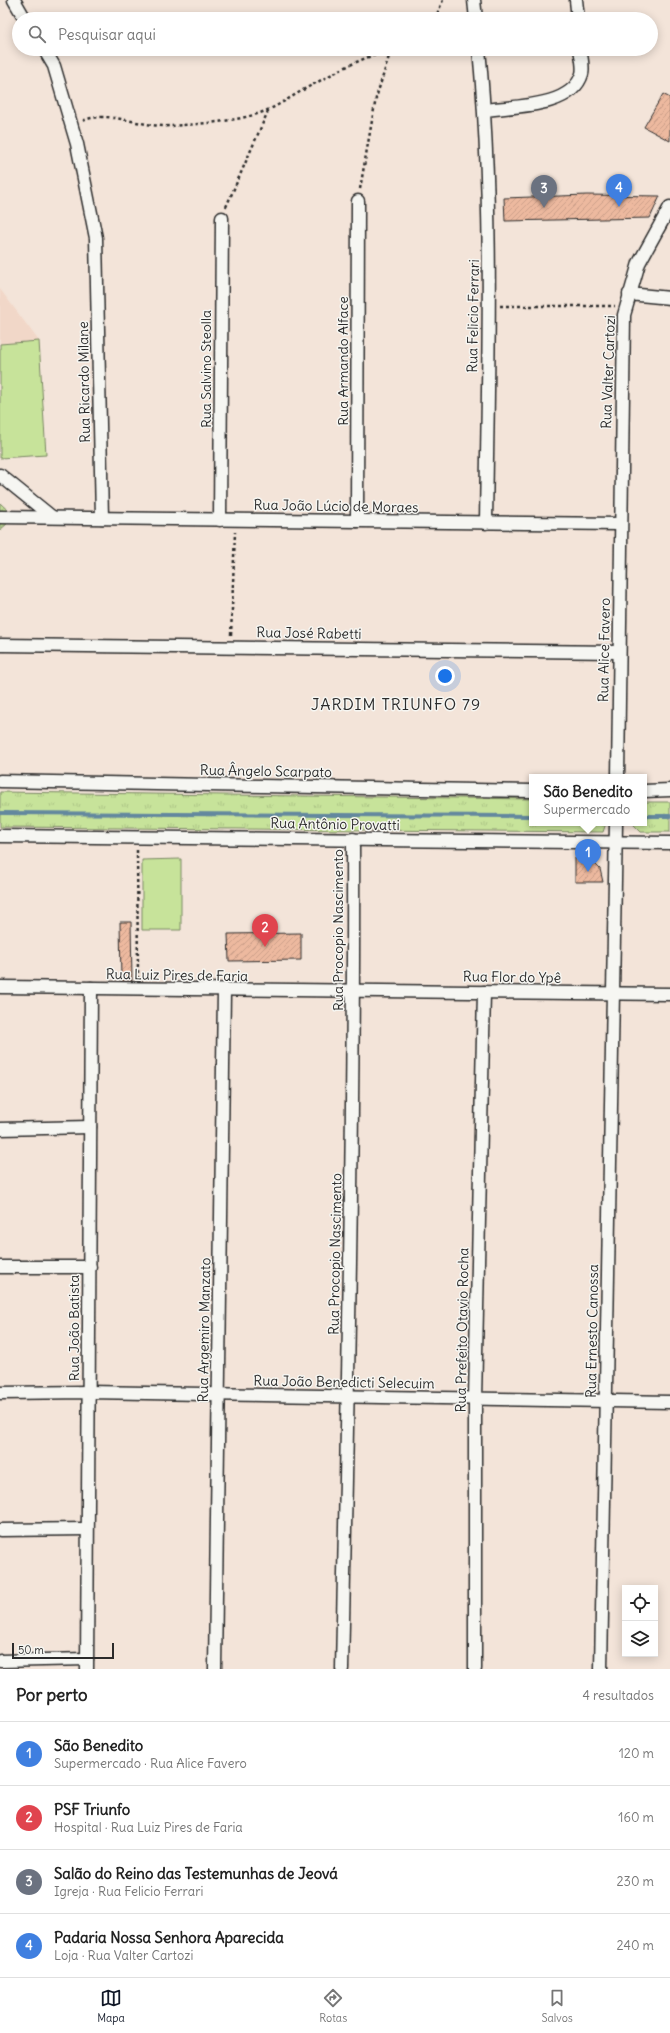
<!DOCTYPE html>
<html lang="pt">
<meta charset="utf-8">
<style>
body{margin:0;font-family:Delius,sans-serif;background:#f2f2f2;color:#222}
.controls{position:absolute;right:12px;bottom:12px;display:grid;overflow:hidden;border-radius:0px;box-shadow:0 2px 10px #0003}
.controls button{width:36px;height:36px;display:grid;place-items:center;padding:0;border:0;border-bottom:1px solid #e0e0e0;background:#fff;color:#222;font:20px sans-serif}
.scale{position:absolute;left:12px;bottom:10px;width:102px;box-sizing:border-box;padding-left:4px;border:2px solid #2b2b2b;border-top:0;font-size:11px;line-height:14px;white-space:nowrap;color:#2b2b2b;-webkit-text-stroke:3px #f6f6f2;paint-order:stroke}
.you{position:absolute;left:445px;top:676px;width:14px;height:14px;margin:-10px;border:3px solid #fff;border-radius:50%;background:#1a73e8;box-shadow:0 0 0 6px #1a73e833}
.badge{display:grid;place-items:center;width:26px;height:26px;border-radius:50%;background:#111827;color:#fff;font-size:13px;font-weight:700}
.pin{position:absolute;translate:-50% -33px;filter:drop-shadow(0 1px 2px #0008)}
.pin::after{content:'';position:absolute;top:21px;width:14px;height:12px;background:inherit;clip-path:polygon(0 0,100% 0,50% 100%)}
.popup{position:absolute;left:529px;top:774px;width:118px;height:52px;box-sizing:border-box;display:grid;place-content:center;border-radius:0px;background:#fff;filter:drop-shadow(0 1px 3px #0005);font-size:13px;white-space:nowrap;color:#767676}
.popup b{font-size:15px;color:#222}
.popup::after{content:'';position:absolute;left:50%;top:100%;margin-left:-8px;border:8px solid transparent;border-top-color:#fff}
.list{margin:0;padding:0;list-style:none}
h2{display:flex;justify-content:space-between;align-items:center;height:52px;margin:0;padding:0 16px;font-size:17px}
h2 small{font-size:13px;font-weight:400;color:#767676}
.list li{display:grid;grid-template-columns:26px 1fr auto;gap:12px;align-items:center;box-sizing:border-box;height:64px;padding:0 16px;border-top:1px solid #e0e0e0}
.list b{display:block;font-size:15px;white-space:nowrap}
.list p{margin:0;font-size:13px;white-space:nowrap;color:#767676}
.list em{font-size:13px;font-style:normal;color:#767676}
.icon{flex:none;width:22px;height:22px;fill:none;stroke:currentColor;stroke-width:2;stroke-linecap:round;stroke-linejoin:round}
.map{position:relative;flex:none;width:670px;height:1669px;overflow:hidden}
.search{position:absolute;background:#fff;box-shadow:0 2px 10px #0003;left:12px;right:12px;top:12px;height:44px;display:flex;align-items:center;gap:10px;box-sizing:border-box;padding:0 14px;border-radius:22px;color:#767676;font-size:15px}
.sheet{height:308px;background:#fff}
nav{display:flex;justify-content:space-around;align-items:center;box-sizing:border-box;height:56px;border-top:1px solid #e0e0e0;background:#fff;font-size:11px;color:#767676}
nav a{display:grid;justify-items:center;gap:2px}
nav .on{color:#111827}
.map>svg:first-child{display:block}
</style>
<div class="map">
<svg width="670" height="1669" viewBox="0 0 670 1669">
<defs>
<pattern id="grass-tufts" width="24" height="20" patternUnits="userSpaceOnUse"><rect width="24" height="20" fill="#c7e39a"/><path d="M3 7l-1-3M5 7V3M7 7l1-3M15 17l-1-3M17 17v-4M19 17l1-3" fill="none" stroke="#abc385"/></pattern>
<pattern id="forest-crowns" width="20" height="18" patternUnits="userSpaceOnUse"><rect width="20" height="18" fill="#c7e39a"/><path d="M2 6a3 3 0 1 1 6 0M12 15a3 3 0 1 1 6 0" fill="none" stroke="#abc385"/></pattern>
<pattern id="building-hatch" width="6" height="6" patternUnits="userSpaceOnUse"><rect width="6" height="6" fill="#edb99f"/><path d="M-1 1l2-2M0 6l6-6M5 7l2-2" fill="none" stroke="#cb9f89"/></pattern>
</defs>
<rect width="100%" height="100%" fill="#f3e4d9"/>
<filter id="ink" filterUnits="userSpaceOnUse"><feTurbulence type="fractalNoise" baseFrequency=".025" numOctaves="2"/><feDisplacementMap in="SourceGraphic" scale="8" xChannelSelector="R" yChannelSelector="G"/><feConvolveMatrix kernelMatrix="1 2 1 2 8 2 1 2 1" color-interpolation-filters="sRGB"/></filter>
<g filter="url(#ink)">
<polygon fill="#f1d7c8" points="0,289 39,341 46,455 0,458"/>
<g fill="url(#grass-tufts)" stroke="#798762">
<polygon points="0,792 532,799 532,823 606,823 603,832 0,827"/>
<polygon points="644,802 670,802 670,832 641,832 634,825 634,823 644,823"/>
</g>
<polygon fill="url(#forest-crowns)" stroke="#798762" points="0,503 15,517 0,530"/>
<g fill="#c7e39a" stroke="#798762">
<polygon points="39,341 46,455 0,458 0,344"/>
<polygon points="181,859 181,930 142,930 142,860"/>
</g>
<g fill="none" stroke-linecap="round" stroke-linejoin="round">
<g stroke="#64889e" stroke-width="4">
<polyline points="0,813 532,816"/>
<polyline points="644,816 670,816"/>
</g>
</g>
<g fill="url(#building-hatch)" stroke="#2b2b2b">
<polygon points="663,94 670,98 670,141 644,127"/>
<polygon points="587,195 660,196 650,218 505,221 504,198"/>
<polygon points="575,858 592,861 600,869 603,882 575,882"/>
<polygon points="120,922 131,922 132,981 121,981"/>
<polygon points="301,933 301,960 229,961 228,934"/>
</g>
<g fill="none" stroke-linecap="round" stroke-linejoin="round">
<defs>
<g id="street">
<polyline points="14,0 25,19"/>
<polyline points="474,0 476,19"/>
<polyline points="576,0 578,19"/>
<polyline points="44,49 54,66 77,144 96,238 102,518"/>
<path d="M479,49c15,157 9,316 7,474"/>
<path d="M485,110c28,-4 87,-2 97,-36 2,-7 -1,-18 -2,-25"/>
<polyline points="629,294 670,298"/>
<polyline points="0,475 52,517"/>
<polyline points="0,517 620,524"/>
<polyline points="220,520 222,218"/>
<polyline points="357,521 358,201"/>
<polyline points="0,645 618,652"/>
<polyline points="618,777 624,315 639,263 670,207"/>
<polyline points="0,781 532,791"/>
<polyline points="644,791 670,790"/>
<polyline points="0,836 670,843"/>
<polyline points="0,987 670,994"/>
<polyline points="0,1129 90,1127"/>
<polyline points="0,1267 90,1267"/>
<polyline points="0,1393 89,1392 670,1402"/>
<polyline points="0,1530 87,1529"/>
<polyline points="0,1661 87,1659"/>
<polyline points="87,1669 91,988"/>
<polyline points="215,1669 224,991"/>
<path d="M342,1669c6,-277 12,-553 11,-830"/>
<polyline points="475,1669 475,1399 484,992"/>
<polyline points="601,1669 616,823"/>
</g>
</defs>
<use href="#street" stroke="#2b2b2b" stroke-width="15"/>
<g stroke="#2b2b2b" stroke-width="2.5" stroke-dasharray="3 3" stroke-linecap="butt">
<polyline points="435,19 443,0"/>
<path d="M83,121c23,-12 61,7 87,5 29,-2 63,-4 90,-13 20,-7 36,-20 54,-29 18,-10 38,-21 57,-28 8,-3 16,-4 24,-7"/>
<polyline points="360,189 376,98 391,50"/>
<polyline points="226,207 269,109"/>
<polyline points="500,306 615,306"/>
<polyline points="231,635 235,532"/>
<polyline points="137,850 138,977"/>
</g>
<use href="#street" stroke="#f6f6f2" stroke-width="12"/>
</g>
</g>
<g text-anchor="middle" stroke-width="3" stroke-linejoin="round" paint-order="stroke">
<g font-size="14" fill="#2b2b2b" stroke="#f6f6f2">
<text transform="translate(473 316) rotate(-89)" y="5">Rua Felicio Ferrari</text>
<text transform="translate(343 361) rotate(-90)" y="5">Rua Armando Alface</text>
<text transform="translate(206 369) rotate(-90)" y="5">Rua Salvino Steolla</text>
<text transform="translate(608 372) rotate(-88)" y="5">Rua Valter Cartozi</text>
<text transform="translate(84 382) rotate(-91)" y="5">Rua Ricardo Milane</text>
<text transform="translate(336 506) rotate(1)" y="5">Rua João Lúcio de Moraes</text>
<text transform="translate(309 633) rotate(1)" y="5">Rua José Rabetti</text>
<text transform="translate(604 650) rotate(-89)" y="5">Rua Alice Favero</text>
<text transform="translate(266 771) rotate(1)" y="5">Rua Ângelo Scarpato</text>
<text transform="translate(335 824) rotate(1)" y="5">Rua Antônio Provatti</text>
<text transform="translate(338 930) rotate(-90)" y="5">Rua Procopio Nascimento</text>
<text transform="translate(177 975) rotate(1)" y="5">Rua Luiz Pires de Faria</text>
<text transform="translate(512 977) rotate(1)" y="5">Rua Flor do Ypê</text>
<text transform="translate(335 1254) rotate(-89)" y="5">Rua Procopio Nascimento</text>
<text transform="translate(74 1328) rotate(-90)" y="5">Rua João Batista</text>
<text transform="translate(204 1330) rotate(-89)" y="5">Rua Argemiro Manzato</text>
<text transform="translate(462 1330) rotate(-89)" y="5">Rua Prefeito Otavio Rocha</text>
<text transform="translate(592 1331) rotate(-89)" y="5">Rua Ernesto Canossa</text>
<text transform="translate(344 1382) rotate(1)" y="5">Rua João Benedicti Selecuim</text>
</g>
<g font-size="16" letter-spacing="1" fill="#2b2b2b" stroke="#f6f6f2">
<text x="396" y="710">JARDIM TRIUNFO 79</text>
</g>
</g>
</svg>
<div class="controls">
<button><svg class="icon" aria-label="locate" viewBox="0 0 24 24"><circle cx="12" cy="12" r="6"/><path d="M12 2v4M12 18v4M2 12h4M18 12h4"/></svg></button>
<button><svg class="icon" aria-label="layers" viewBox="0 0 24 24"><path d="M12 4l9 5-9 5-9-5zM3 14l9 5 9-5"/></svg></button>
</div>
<div class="scale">50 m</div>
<div class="you"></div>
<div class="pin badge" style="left:588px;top:872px;background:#3f7fe0">1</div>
<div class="popup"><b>São Benedito</b>Supermercado</div>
<div class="pin badge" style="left:265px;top:947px;background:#e0444e">2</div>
<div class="pin badge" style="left:544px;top:208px;background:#6b7280">3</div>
<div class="pin badge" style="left:619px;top:207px;background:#3f7fe0">4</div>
<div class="search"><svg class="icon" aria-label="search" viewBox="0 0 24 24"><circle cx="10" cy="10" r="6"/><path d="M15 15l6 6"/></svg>Pesquisar aqui</div>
</div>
<section class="sheet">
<h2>Por perto<small>4 resultados</small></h2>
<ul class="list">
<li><span class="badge" style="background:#3f7fe0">1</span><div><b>São Benedito</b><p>Supermercado · Rua Alice Favero</p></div><em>120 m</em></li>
<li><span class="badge" style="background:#e0444e">2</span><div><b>PSF Triunfo</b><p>Hospital · Rua Luiz Pires de Faria</p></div><em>160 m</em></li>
<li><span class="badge" style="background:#6b7280">3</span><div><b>Salão do Reino das Testemunhas de Jeová</b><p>Igreja · Rua Felicio Ferrari</p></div><em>230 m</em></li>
<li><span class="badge" style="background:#3f7fe0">4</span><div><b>Padaria Nossa Senhora Aparecida</b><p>Loja · Rua Valter Cartozi</p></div><em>240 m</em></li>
</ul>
</section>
<nav>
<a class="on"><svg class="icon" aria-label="map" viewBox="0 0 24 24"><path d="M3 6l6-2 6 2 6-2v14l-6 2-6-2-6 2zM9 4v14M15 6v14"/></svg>Mapa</a>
<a><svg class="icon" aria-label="directions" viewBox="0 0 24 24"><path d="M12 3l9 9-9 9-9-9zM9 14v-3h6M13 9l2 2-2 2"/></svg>Rotas</a>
<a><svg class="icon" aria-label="saved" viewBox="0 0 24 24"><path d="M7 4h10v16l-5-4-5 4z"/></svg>Salvos</a>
</nav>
